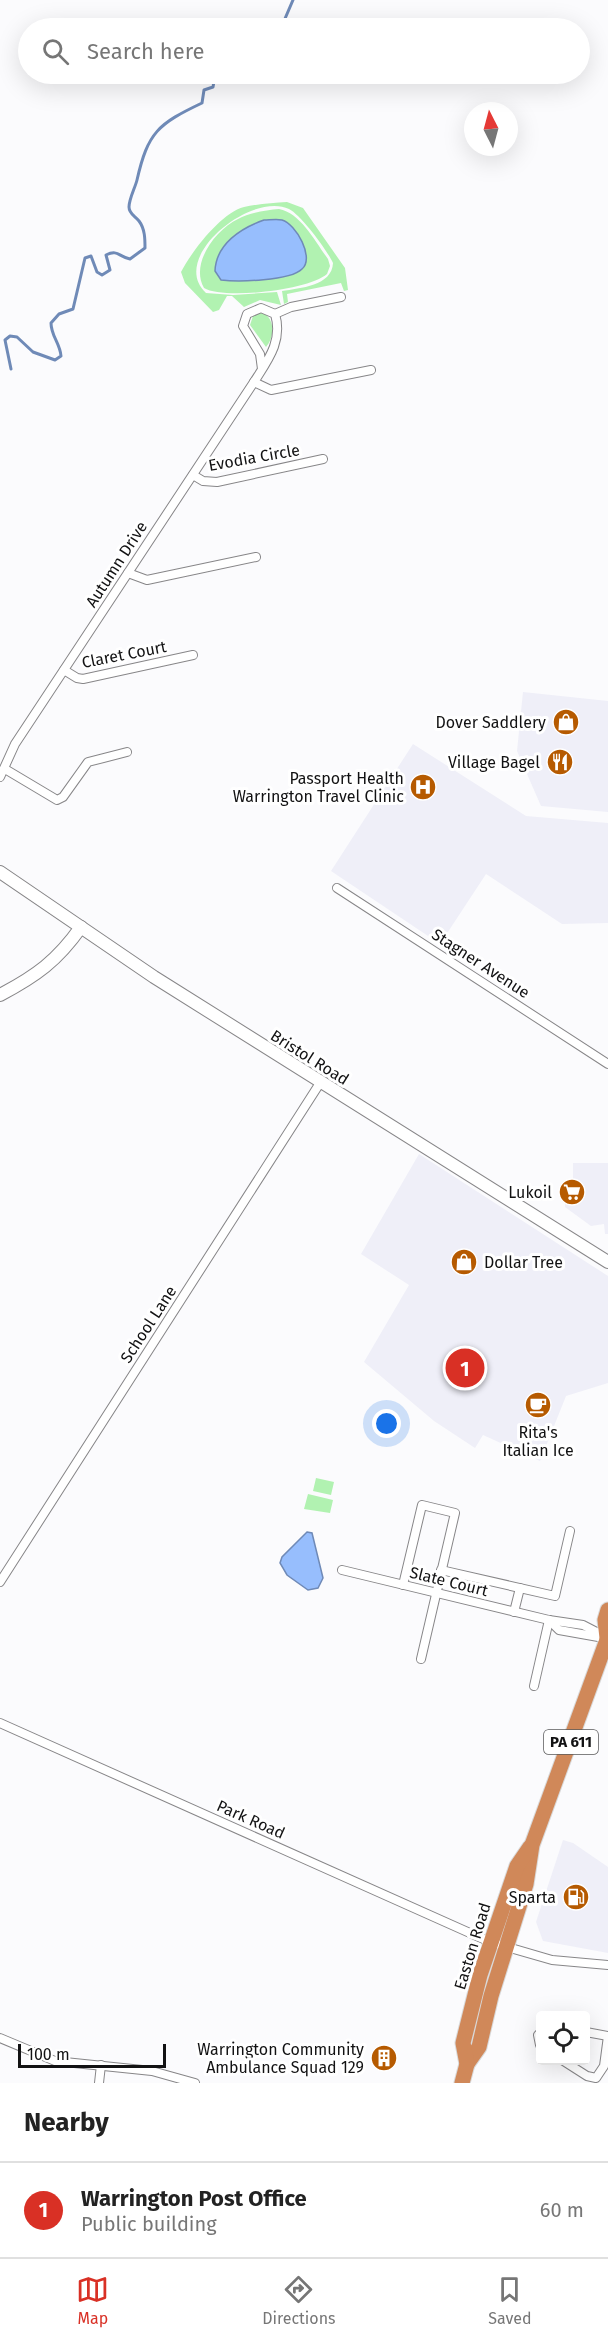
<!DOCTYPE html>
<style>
body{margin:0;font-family:"Fira Sans",sans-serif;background:#f2f2f2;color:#222}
.controls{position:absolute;right:18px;bottom:18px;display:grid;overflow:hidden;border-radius:6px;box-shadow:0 6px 24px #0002}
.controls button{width:54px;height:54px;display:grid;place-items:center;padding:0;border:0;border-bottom:2px solid #e0e0e0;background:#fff;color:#222;font:30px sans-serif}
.compass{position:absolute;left:464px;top:102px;width:54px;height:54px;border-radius:50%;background:#fff;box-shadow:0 6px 24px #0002;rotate:354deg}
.scale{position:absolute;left:18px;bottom:15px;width:148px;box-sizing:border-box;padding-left:6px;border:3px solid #121213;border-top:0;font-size:16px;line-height:21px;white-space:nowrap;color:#121213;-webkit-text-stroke:4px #fff;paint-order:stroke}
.you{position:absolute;left:387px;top:1424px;width:21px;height:21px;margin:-15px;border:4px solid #fff;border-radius:50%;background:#1a73e8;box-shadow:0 0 0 9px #1a73e833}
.badge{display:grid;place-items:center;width:39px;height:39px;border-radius:50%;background:#d93025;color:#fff;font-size:20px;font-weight:700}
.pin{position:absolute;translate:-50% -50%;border:3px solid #fff;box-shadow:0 2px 6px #0006}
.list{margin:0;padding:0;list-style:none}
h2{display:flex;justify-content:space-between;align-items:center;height:78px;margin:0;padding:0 24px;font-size:26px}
h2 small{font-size:20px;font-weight:400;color:#767676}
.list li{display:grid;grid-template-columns:39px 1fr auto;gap:18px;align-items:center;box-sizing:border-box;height:96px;padding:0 24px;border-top:2px solid #e0e0e0}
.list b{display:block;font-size:22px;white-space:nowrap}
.list p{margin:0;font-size:20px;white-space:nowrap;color:#767676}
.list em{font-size:20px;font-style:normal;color:#767676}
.icon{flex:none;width:33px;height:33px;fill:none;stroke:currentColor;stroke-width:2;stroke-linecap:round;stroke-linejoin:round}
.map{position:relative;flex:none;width:608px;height:2083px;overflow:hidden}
.search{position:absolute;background:#fff;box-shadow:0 6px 24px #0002;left:18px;right:18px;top:18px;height:66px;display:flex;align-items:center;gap:15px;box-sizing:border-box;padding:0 21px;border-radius:33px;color:#767676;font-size:22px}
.sheet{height:174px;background:#fff}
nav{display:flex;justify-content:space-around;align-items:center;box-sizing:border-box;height:84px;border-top:2px solid #e0e0e0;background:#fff;font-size:16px;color:#767676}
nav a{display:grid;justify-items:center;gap:3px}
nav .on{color:#d93025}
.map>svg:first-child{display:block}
</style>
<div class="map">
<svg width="608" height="2083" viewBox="0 0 608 2083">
<rect width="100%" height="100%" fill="#fbfbfd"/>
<g fill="#efeff8">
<polygon points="523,692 608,701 608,812 541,806 517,751"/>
<polygon points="413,744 526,816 608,823 608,923 562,924 486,874 440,944 331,871"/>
<polygon points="419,1154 608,1276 608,1383 566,1396 540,1461 483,1435 475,1448 434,1421 364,1362 409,1285 361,1254"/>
<polygon points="573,1163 608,1163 608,1234 605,1234 604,1224 591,1226 565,1207 565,1184 573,1183"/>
<polygon points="563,1840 573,1843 608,1867 608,1953 543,1941 536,1922"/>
</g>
<g fill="#b1f2b1">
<path d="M287,202l16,6 42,60 3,22 -4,1 -3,-8 -54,11 1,8 -4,2 -2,-13c18,-3 50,-5 51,-28 -6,-13 -32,-48 -44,-54 -38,-18 -121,49 -83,84l27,2 44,-3 4,13 -21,-5 -16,7 -12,-11h-5l-8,14 -6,2 -28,-29 -4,-11c11,-21 40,-59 63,-65 13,-3 29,-4 43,-5z"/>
<path d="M279,209c22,4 37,34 49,50l2,7 -3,8c-18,16 -103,26 -123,14 -14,-24 11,-58 34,-69 11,-6 28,-9 41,-10z"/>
<path d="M262,312c13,6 13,25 4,35l-16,-22 3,-9z"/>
<polygon points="316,1478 334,1482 331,1495 313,1491"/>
<polygon points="308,1494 333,1500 330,1513 304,1509"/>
</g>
<g fill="#97befd" stroke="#6f8ab7" stroke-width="1.5">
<path d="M264,220c5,0 13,-1 18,0 14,4 33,38 20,49 -12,12 -64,13 -81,11l-6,-9c1,-27 26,-43 49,-51z"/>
<polygon points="307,1532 312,1533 323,1578 318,1588 308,1590 287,1575 280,1563 282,1557"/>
</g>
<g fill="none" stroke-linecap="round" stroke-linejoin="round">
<g stroke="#6f8ab7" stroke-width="3">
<polyline points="281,28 293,0"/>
<path d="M11,369l-6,-29 5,-4 7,1 16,15 22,8 6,-4c-1,-13 -10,-20 -10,-33l8,-9 14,-5 12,-51 6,-2 6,16 5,3 8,-5 -4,-15c12,-6 13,2 24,4l15,-11c0,-9 0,-19 -6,-27 -4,-5 -10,-7 -10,-14 0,-8 6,-19 8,-27 11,-48 21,-56 65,-77l2,-13 9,-3 1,-6 -6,-7"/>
</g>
<defs>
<g id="street">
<polyline points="275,314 291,307 341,297"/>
<polyline points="254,382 271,390 371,370"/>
<polyline points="193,475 203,481 217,482 323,459"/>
<polyline points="128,573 147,580 256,557"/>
<polyline points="64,670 77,678 83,679 193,655"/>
<polyline points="5,769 57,800 63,797 88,762 127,752"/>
<path d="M0,777l15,-33 239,-362c14,-22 29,-41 21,-68l-14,-6 -14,6 -4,12 17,28 2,15"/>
<polyline points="337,888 608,1064"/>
<polyline points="342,1570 549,1620 583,1625 608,1638"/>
<polyline points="441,1570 555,1596 570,1531"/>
<polyline points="0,1582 320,1083"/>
<polyline points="403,1585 422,1505 455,1513 421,1659"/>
<polyline points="514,1612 520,1588"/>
<polyline points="549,1620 559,1630 604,1638"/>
<polyline points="534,1686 549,1620"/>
<polyline points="0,1723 490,1942 552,1960 608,1965"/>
<polyline points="586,2032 608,2036"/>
<polyline points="540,2033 538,2035 540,2045"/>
<polyline points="0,2038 55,2061 152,2071 195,2083"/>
<polyline points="562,2060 587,2076 596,2078 604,2066 608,2036"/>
<polyline points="99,2083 101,2065"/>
</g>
<g id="secondary">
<polyline points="0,872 154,977 608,1262"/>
<path d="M0,995c36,-19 57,-34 81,-68"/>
</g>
<g id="highway">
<polyline points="607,1638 605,1620 608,1610"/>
<polyline points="467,2064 479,2047 491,1996 526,1884 532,1845 608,1637"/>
<polyline points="462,2083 467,2064 463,2043 480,1975 517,1866 530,1847"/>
</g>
</defs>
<use href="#street" stroke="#878688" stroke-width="10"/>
<use href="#secondary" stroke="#878688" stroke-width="14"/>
<use href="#highway" stroke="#d9d9d9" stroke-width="17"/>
<use href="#street" stroke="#fff" stroke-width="8"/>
<use href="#secondary" stroke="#fff" stroke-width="12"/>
<use href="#highway" stroke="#d08859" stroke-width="15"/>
</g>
<defs>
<symbol id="shop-disc" viewBox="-11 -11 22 22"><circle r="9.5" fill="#b65a00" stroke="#fff"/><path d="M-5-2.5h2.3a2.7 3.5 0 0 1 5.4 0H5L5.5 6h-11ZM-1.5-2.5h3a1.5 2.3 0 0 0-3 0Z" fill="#fff"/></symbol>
<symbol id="restaurant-disc" viewBox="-11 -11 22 22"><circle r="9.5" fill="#b65a00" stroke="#fff"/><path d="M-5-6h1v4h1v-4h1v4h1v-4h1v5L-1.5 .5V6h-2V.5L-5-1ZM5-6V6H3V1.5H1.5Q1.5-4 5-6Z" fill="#fff"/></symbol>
<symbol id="hospital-disc" viewBox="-11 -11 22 22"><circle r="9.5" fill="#b65a00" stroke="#fff"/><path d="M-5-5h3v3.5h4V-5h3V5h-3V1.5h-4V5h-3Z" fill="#fff"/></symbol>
<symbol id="supermarket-disc" viewBox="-11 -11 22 22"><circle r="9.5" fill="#b65a00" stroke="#fff"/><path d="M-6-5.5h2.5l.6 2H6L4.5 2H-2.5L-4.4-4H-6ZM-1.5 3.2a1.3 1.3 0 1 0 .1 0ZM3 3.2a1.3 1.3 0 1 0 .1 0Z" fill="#fff"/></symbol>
<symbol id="cafe-disc" viewBox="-11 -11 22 22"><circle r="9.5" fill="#b65a00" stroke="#fff"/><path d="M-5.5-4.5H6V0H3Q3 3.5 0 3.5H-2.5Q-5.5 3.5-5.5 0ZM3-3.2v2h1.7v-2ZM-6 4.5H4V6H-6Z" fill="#fff"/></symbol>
<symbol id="fuel-disc" viewBox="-11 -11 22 22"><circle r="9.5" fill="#b65a00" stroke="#fff"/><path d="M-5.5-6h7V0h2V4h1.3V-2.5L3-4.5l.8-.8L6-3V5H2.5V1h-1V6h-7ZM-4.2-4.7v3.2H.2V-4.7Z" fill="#fff"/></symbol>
<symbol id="building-disc" viewBox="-11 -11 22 22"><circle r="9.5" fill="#b65a00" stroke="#fff"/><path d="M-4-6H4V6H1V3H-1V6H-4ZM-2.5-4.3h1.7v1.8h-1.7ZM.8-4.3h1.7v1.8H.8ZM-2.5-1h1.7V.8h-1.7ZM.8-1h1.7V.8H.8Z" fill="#fff"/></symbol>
</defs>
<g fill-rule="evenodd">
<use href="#shop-disc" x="551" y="707" width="30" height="30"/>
<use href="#restaurant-disc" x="545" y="747" width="30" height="30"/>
<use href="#hospital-disc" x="408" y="772" width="30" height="30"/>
<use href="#supermarket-disc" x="557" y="1177" width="30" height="30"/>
<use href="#shop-disc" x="449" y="1247" width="30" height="30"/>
<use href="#cafe-disc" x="523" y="1390" width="30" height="30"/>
<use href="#fuel-disc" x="561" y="1882" width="30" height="30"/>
<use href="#building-disc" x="369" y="2043" width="30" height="30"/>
</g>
<g text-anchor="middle" stroke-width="6" stroke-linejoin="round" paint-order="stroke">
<rect fill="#fff" stroke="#59595a" stroke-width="1.5" x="544" y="1730" width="54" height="24" rx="4.5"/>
<g font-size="15" font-weight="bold" fill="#121213">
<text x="571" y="1747">PA 611</text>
</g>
<g font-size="16" fill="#121213" stroke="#fff">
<text transform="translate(254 457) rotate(-10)" y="6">Evodia Circle</text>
<text transform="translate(116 564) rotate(-57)" y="6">Autumn Drive</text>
<text transform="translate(124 654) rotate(-11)" y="6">Claret Court</text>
<text transform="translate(481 963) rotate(33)" y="6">Stagner Avenue</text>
<text transform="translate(310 1057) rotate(32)" y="6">Bristol Road</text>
<text transform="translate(148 1324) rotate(-57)" y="6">School Lane</text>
<text transform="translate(449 1581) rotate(14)" y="6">Slate Court</text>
<text transform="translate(251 1819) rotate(24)" y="6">Park Road</text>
<text transform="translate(472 1946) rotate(-73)" y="6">Easton Road</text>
</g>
<g font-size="16" fill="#121213" stroke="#fff" text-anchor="end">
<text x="546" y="728">Dover Saddlery</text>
<text x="540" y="768">Village Bagel</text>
<text x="404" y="784">Passport Health<tspan x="404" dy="18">Warrington Travel Clinic</tspan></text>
<text x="552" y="1198">Lukoil</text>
<text x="484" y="1268" text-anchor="start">Dollar Tree</text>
<text x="538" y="1438" text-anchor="middle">Rita's<tspan x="538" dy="18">Italian Ice</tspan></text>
<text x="556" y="1903">Sparta</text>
<text x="364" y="2055">Warrington Community<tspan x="364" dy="18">Ambulance Squad 129</tspan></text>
</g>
</g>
</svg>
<div class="controls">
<button><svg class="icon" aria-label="locate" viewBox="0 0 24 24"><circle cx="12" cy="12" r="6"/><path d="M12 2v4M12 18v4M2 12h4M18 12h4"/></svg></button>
</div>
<svg class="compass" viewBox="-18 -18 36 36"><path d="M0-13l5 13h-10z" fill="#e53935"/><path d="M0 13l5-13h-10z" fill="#767676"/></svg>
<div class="scale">100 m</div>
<div class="you"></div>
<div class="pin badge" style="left:465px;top:1368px">1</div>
<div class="search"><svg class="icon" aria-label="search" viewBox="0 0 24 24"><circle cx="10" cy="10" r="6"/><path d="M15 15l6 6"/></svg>Search here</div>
</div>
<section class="sheet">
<h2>Nearby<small></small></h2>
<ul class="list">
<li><span class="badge">1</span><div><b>Warrington Post Office</b><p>Public building</p></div><em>60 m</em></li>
</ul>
</section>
<nav>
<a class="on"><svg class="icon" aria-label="map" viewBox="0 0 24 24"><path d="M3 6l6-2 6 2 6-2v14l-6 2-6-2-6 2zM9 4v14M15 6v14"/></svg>Map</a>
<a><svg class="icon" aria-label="directions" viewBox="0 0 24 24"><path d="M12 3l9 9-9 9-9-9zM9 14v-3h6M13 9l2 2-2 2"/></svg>Directions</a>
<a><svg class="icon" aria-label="saved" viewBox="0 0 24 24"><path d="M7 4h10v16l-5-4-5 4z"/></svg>Saved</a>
</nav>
